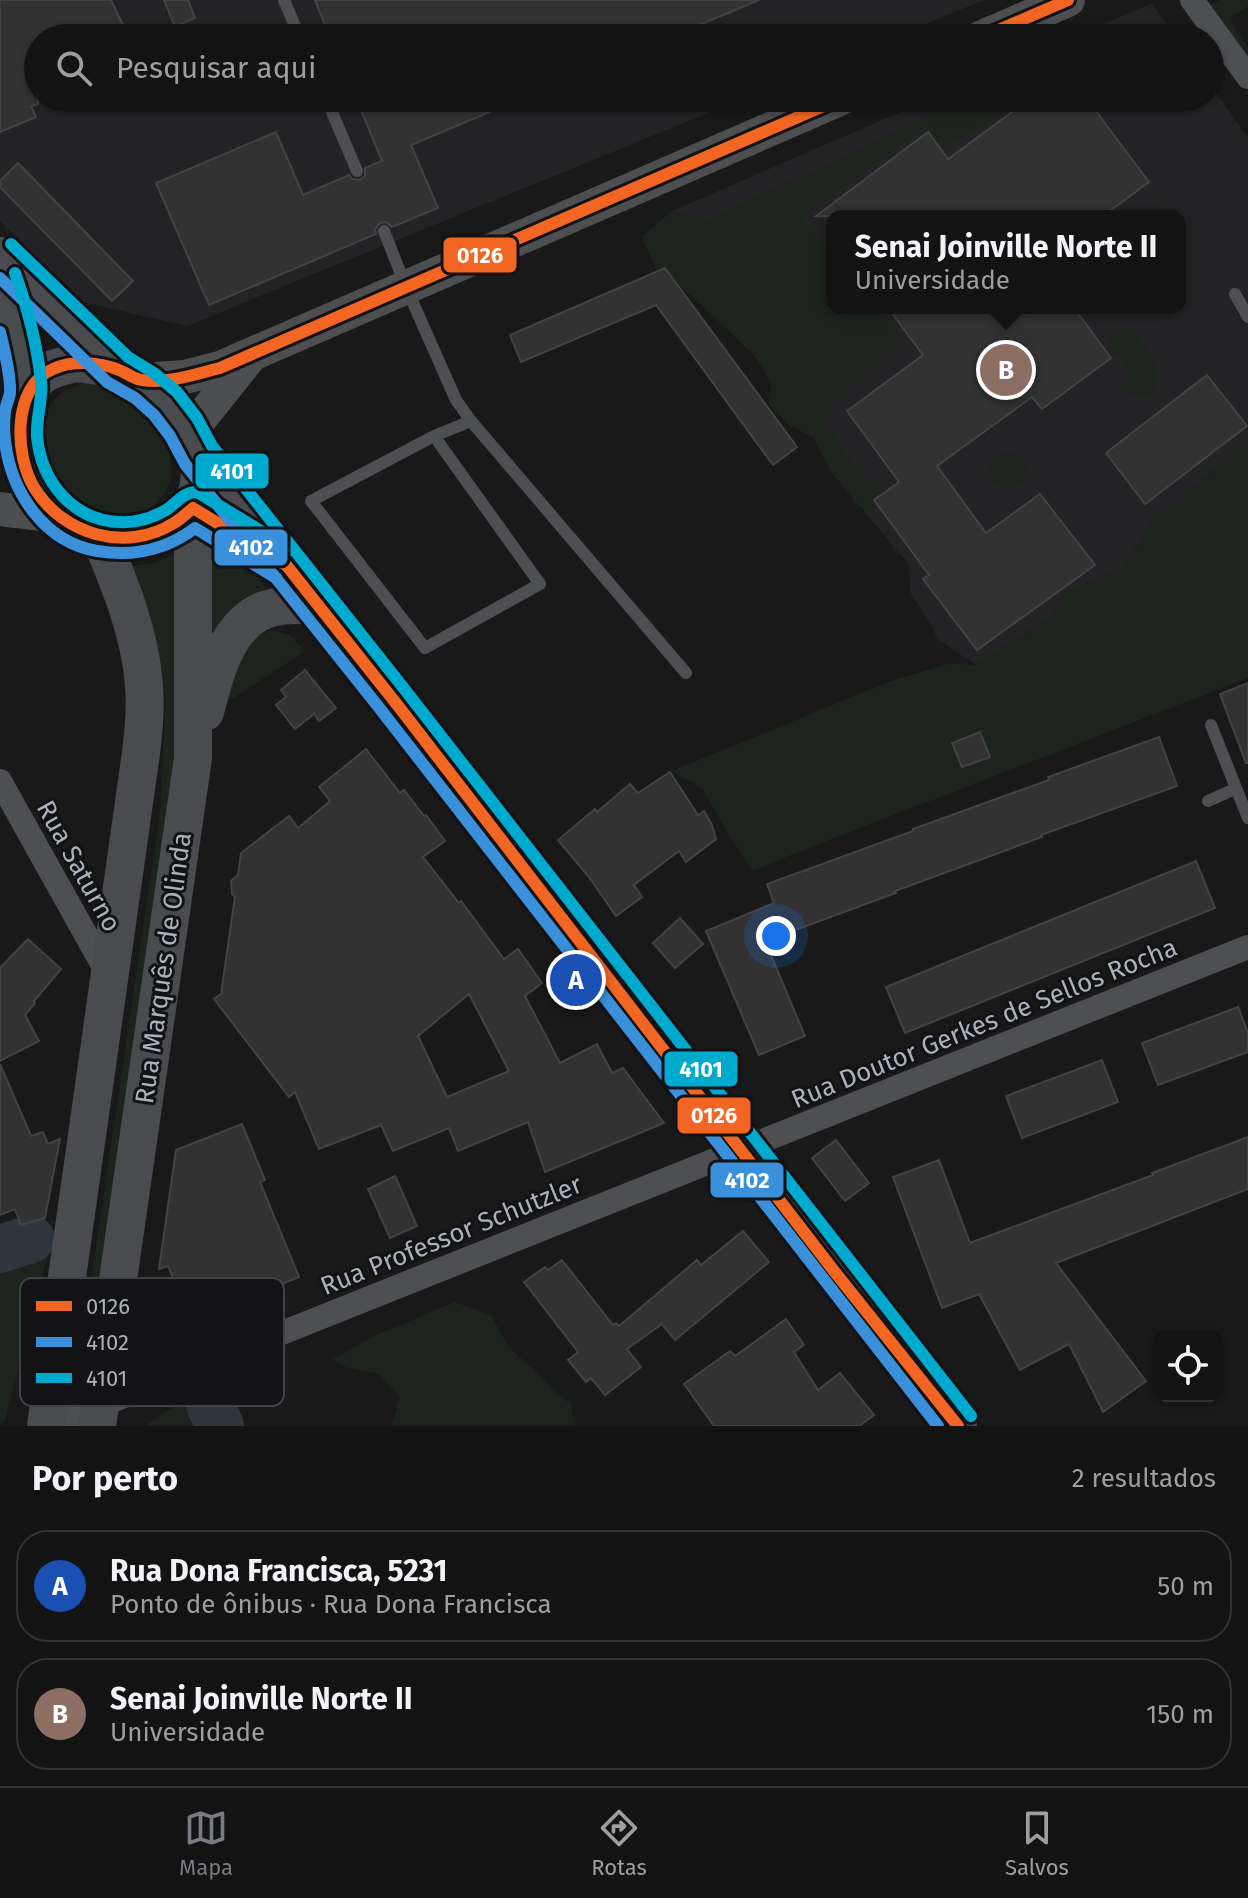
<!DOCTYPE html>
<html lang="pt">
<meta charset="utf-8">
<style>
body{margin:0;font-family:"Fira Sans",sans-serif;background:#202021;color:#f1f3f6}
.controls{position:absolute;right:24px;bottom:24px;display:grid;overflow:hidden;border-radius:16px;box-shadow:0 2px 6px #0004}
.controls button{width:72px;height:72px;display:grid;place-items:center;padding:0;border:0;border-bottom:2px solid #323233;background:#131313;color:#f1f3f6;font:40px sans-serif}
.you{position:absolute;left:776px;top:936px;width:28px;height:28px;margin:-20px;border:6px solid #fff;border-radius:50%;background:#1a73e8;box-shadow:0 0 0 12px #1a73e833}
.badge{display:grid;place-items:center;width:52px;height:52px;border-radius:50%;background:#787c82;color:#fff;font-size:26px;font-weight:700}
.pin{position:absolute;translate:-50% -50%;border:4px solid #fff;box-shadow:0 2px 8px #0006}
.popup{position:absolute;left:826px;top:210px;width:360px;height:104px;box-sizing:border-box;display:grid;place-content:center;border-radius:16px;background:#131313;filter:drop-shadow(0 2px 6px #0005);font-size:26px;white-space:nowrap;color:#9d9ea0}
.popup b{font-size:30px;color:#f1f3f6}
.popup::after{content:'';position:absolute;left:50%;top:100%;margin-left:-16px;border:16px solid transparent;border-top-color:#131313}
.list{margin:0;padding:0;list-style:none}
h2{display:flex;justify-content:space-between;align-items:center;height:104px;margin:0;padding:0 32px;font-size:34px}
h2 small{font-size:26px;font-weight:400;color:#9d9ea0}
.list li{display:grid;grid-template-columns:52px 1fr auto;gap:24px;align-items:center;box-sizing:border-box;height:112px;margin:0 16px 16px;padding:0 16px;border:2px solid #323233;border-radius:32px}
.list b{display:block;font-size:30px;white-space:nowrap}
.list p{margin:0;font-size:26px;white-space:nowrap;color:#9d9ea0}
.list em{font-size:26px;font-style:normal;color:#9d9ea0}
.icon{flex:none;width:44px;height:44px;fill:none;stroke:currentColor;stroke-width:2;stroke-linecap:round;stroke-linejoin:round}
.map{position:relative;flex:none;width:1248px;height:1426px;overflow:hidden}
.search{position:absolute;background:#131313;box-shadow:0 2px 6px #0004;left:24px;right:24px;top:24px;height:88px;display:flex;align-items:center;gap:20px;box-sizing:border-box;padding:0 28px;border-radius:44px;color:#9d9ea0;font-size:30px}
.sheet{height:360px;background:#131313}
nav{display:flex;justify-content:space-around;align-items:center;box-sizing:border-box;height:112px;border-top:2px solid #323233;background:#131313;font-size:22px;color:#9d9ea0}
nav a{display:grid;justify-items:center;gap:4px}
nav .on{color:#787c82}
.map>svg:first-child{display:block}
</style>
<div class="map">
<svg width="1248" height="1426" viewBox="0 0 1248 1426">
<rect width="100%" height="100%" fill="#191919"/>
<g fill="#232325" fill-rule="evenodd">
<polygon points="0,0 984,0 891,38 38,38 38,98 745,98 187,326 82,302 0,221"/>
<polygon points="1152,3 1177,38 1071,38"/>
<path d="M1210,84l38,54v302l-95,82 -32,47 -55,23 -15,24 -75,49 -39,-26 -4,-11 -22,-34 -2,-29 -77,-92 -19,-36 -26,-13 -18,-20 3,-20 -17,-28 -62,-59 -36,-26 -15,-34 30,-26 261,-113h277zM832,216h348v92h-348z"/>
</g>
<g fill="#1d241d">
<polygon points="1220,0 1248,0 1248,6 1231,17 1233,28 1248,46 1248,70 1206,8"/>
<polygon points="969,98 995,98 1006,111 943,148 926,126 802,218 832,257 832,308 874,308 899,337 821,414 842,448 866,480 886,495 866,513 832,473 813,437 787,424 769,404 772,384 755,356 693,297 657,271 642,237 672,211 708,219"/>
<path d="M1117,330h14c24,25 29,28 24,63l-10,4 -20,-4 -6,-9 12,-13 -11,-14 -12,-3v-13z"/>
<path d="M87,382c16,4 32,10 45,20 33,24 61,79 16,107 -48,29 -99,-21 -103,-69 -1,-11 -1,-25 6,-36 7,-12 23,-18 36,-22z"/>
<polygon points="1248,440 1248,678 793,854 753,871 730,837 702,788 672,771 888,682 950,663 976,665 1051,616 1065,592 1121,569 1153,522"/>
<circle cx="1008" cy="471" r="18"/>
<polygon points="182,551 179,719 87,1383 75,1391 160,813 166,693 129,567 156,562"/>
<polygon points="204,552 227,561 257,576 269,593 202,682"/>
<polygon points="272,630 290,635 305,651 229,701 229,676 241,644"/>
<polygon points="51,1242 4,1423 0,1424 0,1254"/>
<polygon points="455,1302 491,1316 509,1347 571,1405 575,1426 392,1426 400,1397 378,1374 345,1367 333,1359 376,1335"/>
<path d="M226,1392v34h-80c23,-19 51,-32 80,-34z"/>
</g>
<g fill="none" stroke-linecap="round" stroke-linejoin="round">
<g stroke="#2c363c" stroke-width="48">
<polyline points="0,1249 31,1239"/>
<polyline points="210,1405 220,1426"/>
</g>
</g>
<g fill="#323233" stroke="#414345" stroke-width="2" fill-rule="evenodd">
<polygon points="0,0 111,0 125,29 106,38 38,38 38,104 31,106 36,117 0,132"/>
<polygon points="164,0 188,0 195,18 175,27"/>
<polygon points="315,0 759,0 668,38 330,38"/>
<polygon points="356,98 523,98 411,145 438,208 392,227 386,222 380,223 375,229 376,234 209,305 156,183 276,132 303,195 349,175 352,179 360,180 365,176 365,168 382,161"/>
<polygon points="1031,98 1086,98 1149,182 1103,216 816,216 928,132 948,159"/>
<polygon points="18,163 133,281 112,301 0,187 0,181"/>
<polygon points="665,268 797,447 773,465 656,305 521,362 510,335"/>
<polygon points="888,308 1074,308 1111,358 1042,409 1032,397 937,466 986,533 1040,494 1095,565 977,650 923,579 929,575 874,500 899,482 847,411 923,355"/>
<polygon points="1207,375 1247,426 1145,504 1106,453"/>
<polygon points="305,670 336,708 319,721 314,714 295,729 276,705 286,697 281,690"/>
<polygon points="1248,683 1248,763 1246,763 1220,694"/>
<polygon points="980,732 990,757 962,767 952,743"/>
<polygon points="1159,737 1177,786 1041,835 1042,837 895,891 896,893 765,941 805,1036 759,1055 706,931 774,903 767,884 913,831 913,829 1049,780 1048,777"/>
<path d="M366,749l34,44 4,-3 20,26 2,-1 19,26 -22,16 36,46 2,-2 43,58 14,-10 24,34 -17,13 35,67 37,-19 15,29 11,-5 41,55 -119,49 -17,-50 -70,29 -9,-23 -56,23 -12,-26 -62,24 -24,-57 -6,5 -75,-98 7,-5 14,-97 -3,-3 -1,-13 7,-6 3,-22 48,-37 9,12 32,-27 -11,-14zM469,994l40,77 -62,26 -29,-61z"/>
<polygon points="670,772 698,815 704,811 712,825 716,839 686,862 679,851 634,885 642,897 616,916 589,877 558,840 595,809 597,812 630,784 638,793"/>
<polygon points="1196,861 1215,908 905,1033 886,987"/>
<polygon points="680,918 703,944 675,968 653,943"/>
<polygon points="28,939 61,969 34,1001 35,1003 25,1015 39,1041 0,1061 0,968"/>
<polygon points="1238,1007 1248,1033 1248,1052 1158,1085 1142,1043"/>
<polygon points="1102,1060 1118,1102 1022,1138 1006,1096"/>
<polygon points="0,1064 31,1136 43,1132 48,1144 60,1139 45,1218 21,1225 15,1209 0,1215"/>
<polygon points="242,1124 265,1180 260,1182 299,1277 245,1299 251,1313 230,1322 224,1307 191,1321 168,1266 159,1269 176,1150"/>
<polygon points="1248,1137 1248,1189 1056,1263 1146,1381 1103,1412 1069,1344 1020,1370 979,1294 942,1308 893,1177 939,1160 970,1243 1153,1175 1152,1173"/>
<polygon points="836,1140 869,1183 845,1201 812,1158"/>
<polygon points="395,1176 417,1226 390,1238 368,1189"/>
<polygon points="743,1231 769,1262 675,1340 662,1324 627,1349 641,1367 605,1395 591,1378 586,1382 568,1360 578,1352 524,1282 545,1267 548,1270 562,1260 613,1325 616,1323 619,1326 697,1260 701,1265"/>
<polygon points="786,1319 804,1345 794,1352 818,1390 840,1373 874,1415 859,1426 714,1426 684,1384 730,1351 735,1356"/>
</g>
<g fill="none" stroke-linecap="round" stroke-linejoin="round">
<g stroke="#4d4f52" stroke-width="12">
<polyline points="284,0 300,38"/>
<polyline points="1032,19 1048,38"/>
<polyline points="326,98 357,171"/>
<polyline points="1101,98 1103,100"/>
<polyline points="384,231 406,287 456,400 471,421 686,673"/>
<polyline points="1235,294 1248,317"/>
<polyline points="434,436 540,584 425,648 311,501 434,436 471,421"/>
<polyline points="1211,725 1248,818"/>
<polyline points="1208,801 1235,789"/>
</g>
<g stroke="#4d4f52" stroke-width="24">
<polyline points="1192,0 1248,77"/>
<polyline points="0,781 110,978"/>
<polyline points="49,1426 1248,947"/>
</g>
<g stroke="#4c4e50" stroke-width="34">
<polyline points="980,38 1068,0"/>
<polyline points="139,380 185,377 220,368 842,98"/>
<polyline points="189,433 251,355"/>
<polyline points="0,509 57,516"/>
</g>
<g stroke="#4a4b4e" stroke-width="38">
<polyline points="0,256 118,370"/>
<polyline points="0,279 17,329 27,394"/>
<path d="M75,363c23,2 45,5 64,17 20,12 38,33 50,53 17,30 15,73 -16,92 -18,10 -38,14 -58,13 -59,-3 -93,-52 -94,-107 0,-20 4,-42 20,-55 10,-8 22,-10 34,-13z"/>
<path d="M198,454c257,320 504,650 760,972"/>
<path d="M205,712c11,-42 24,-100 76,-106 13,-2 26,0 39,-1"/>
<path d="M46,1426l95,-673c3,-23 5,-45 3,-68 -4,-52 -24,-101 -44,-148"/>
<polyline points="97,1426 193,758 193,508"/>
</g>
<defs>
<g id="bus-1">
<polyline points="980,38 1068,0"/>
<path d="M842,98l-622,270c-25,6 -52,16 -78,12 -9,-1 -15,-7 -23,-10 -19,-8 -46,-10 -66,-1 -41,17 -39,87 -18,120 29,46 91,64 139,34 7,-4 13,-10 19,-15l94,58 112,141 435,564 124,155"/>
</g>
<g id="bus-2">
<polyline points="0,278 107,382 135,398 154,415 170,436 185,464 377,705 938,1426"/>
<path d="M0,332c4,16 11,45 10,61 -1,6 -4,12 -5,18 -1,9 -1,21 0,30 6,51 39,101 92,110 36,6 69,-1 98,-23l81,50"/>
</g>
<g id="bus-3">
<polyline points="11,244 128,357 154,373 177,392 197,418 212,446 402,686 971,1416"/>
<path d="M15,273c13,36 22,71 26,108 2,19 -5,36 -4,55 4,45 35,84 82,86 16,1 33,-4 47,-12 11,-7 17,-18 31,-18l95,58"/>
</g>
</defs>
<use href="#bus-1" stroke="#131315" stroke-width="18"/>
<use href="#bus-2" stroke="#131315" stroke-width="18"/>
<use href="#bus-3" stroke="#131315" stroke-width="18"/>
<use href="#bus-1" stroke="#f26522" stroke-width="12"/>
<use href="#bus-2" stroke="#3a90db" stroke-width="12"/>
<use href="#bus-3" stroke="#00a9ce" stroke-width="12"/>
</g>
<g text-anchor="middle" stroke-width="6" stroke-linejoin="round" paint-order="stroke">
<g font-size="26" fill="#abb1ba" stroke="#131315">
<text transform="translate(79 866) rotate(61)" y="9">Rua Saturno</text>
<text transform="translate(163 968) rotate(-82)" y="9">Rua Marquês de Olinda</text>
<text transform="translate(984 1023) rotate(-22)" y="9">Rua Doutor Gerkes de Sellos Rocha</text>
<text transform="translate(451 1235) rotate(-22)" y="9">Rua Professor Schutzler</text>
</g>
</g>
<rect x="20" y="1278" width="264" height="128" rx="12" fill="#131315" stroke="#414247" stroke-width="2"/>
<rect x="36" y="1301" width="36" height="10" fill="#f26522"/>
<rect x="36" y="1337" width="36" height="10" fill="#3a90db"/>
<rect x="36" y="1373" width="36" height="10" fill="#00a9ce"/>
<g font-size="22" fill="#abb1ba">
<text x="86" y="1314">0126</text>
<text x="86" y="1350">4102</text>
<text x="86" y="1386">4101</text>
</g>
<g stroke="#131315" stroke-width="3">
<rect x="442" y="236" width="76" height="38" rx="8" fill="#f26522"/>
<rect x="194" y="452" width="76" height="38" rx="8" fill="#00a9ce"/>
<rect x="213" y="528" width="76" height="39" rx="8" fill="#3a90db"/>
<rect x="663" y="1050" width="76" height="38" rx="8" fill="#00a9ce"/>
<rect x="676" y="1096" width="76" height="39" rx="8" fill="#f26522"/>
<rect x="709" y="1161" width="76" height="38" rx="8" fill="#3a90db"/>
</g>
<g font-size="22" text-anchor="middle" font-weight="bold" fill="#fff">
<text x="480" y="263">0126</text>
<text x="232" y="479">4101</text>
<text x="251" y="555">4102</text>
<text x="701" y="1077">4101</text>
<text x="714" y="1123">0126</text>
<text x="747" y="1188">4102</text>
</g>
</svg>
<div class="controls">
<button><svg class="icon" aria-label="locate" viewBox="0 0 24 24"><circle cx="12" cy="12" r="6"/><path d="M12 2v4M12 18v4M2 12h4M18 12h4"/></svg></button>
</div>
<div class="you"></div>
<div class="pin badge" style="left:576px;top:980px;background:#1a4fb4">A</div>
<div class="pin badge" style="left:1006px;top:370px;background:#8d6e63">B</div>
<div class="popup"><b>Senai Joinville Norte II</b>Universidade</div>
<div class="search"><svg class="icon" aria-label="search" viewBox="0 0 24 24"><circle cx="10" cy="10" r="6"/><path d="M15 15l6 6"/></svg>Pesquisar aqui</div>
</div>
<section class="sheet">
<h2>Por perto<small>2 resultados</small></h2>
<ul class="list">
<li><span class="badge" style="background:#1a4fb4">A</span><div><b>Rua Dona Francisca, 5231</b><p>Ponto de ônibus · Rua Dona Francisca</p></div><em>50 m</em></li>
<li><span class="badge" style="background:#8d6e63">B</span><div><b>Senai Joinville Norte II</b><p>Universidade</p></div><em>150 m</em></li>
</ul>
</section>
<nav>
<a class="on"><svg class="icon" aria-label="map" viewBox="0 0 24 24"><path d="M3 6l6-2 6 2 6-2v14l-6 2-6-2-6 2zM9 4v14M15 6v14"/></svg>Mapa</a>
<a><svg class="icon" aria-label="directions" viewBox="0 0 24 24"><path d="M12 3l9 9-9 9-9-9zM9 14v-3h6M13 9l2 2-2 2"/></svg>Rotas</a>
<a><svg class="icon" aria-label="saved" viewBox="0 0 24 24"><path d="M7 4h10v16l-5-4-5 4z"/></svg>Salvos</a>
</nav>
